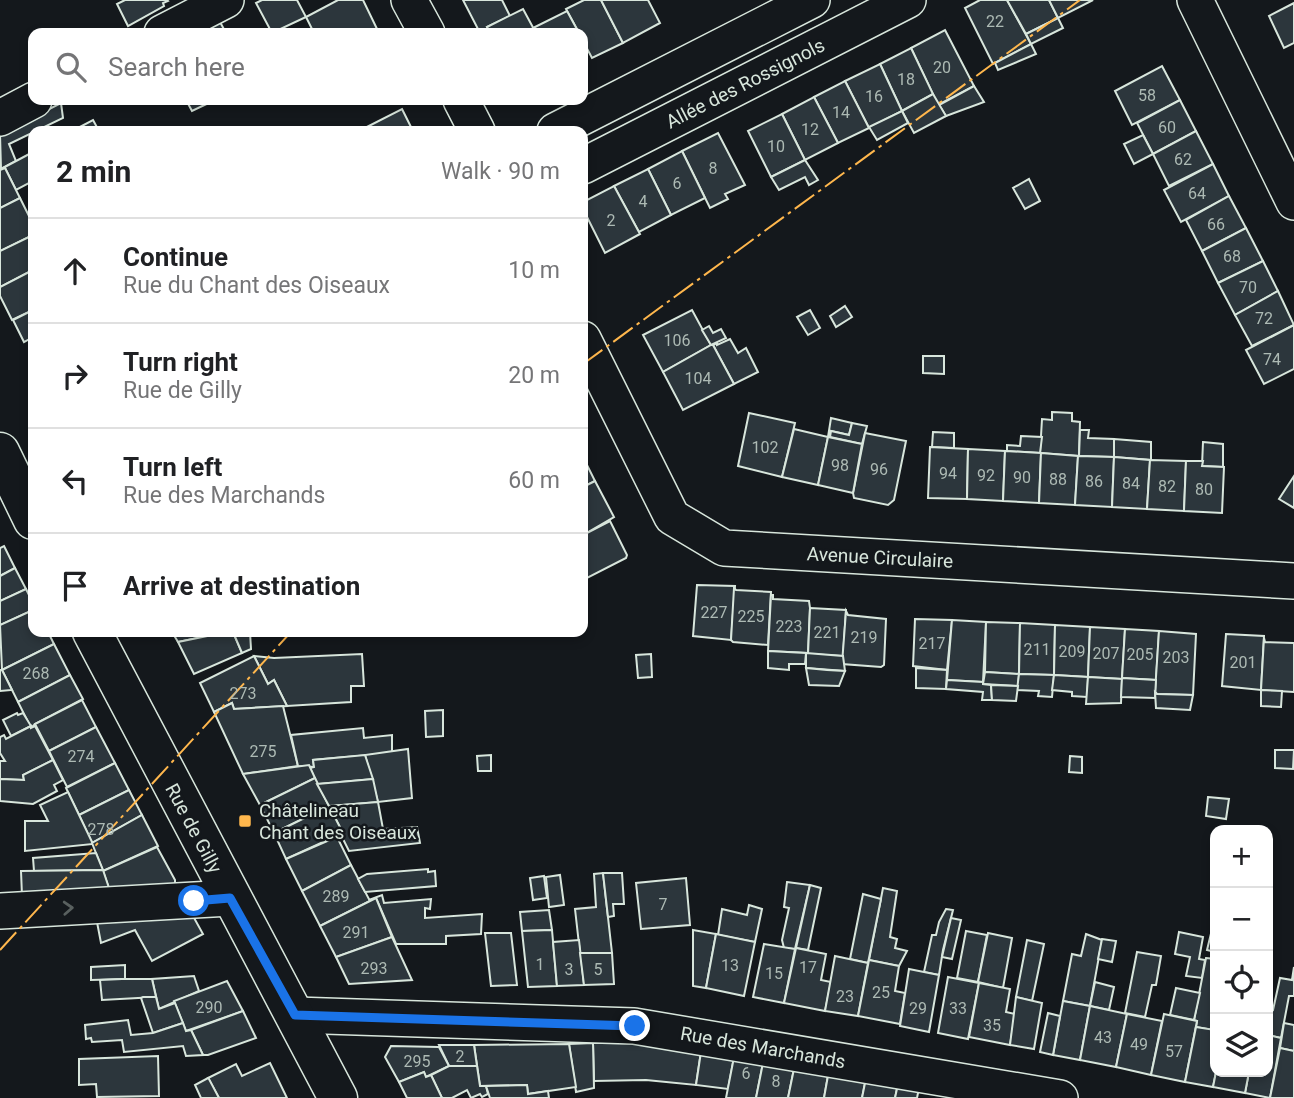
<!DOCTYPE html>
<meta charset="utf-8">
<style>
body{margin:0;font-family:Roboto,sans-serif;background:#f6f6f6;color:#202124}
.controls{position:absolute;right:21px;bottom:21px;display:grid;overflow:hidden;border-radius:14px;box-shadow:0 4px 10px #0003}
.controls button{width:63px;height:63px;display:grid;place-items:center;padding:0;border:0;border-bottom:2px solid #e0e0e0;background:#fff;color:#202124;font:35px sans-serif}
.stop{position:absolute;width:21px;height:21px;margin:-16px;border:5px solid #1a73e8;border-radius:50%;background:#fff}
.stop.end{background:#1a73e8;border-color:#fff;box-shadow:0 2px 7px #0008}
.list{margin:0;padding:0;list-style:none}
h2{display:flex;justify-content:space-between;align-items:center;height:91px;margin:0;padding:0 28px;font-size:30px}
h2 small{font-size:23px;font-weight:400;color:#757577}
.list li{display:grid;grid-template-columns:46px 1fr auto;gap:21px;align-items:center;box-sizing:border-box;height:105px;padding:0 28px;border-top:2px solid #e0e0e0}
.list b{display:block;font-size:26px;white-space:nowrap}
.list p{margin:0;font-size:23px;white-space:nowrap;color:#757577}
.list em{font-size:23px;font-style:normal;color:#757577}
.icon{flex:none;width:38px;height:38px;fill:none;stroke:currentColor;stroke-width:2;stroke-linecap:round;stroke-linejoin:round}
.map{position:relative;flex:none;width:1294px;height:1098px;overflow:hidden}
.search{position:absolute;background:#fff;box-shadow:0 4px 10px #0003;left:28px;top:28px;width:560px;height:77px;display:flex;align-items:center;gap:18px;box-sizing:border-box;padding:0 24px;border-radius:14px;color:#757577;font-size:26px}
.panel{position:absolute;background:#fff;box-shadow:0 4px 10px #0003;left:28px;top:126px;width:560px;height:511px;border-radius:14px}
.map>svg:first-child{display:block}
</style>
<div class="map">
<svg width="1294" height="1098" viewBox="0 0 1294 1098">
<rect width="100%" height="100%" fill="#14181c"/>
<g fill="#2c363c" stroke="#d8e6dc" stroke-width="2">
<polygon points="125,0 167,0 168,1 163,3 164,6 128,26 117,4"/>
<polygon points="262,0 297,0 306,17 272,33 256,3"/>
<polygon points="338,0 363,0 379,33 314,33 306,17"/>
<polygon points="463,0 502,0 510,16 487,27 488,29 480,33"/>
<polygon points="584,0 601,0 623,43 592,58 583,41 583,33 579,33 566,9"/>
<polygon points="601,0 648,0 660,23 623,43"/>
<polygon points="980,0 1007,0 1031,44 993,64 965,8"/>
<polygon points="1007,0 1049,0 1058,18 1026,34"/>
<polygon points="1049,0 1093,0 1058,18"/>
<polygon points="1294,3 1294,43 1284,48 1269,16"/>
<polygon points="523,9 536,33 490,33 487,27"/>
<polygon points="567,11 579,33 536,33 533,28"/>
<polygon points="1058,18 1063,28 1031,44 1026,34"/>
<polygon points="220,22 226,33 198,33"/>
<polygon points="945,30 974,86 938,105 911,48"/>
<polygon points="1031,44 1036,54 998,70 995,63"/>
<polygon points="911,48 933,94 902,111 880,64"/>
<polygon points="880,64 902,111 869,128 845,81"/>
<polygon points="1162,66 1180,100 1132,125 1115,91"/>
<polygon points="845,81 869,128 838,143 814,97"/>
<polygon points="974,86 984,102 946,116 939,105"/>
<polygon points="933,94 946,116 914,133 902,111"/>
<polygon points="814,97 838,143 805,160 782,114"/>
<polygon points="186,100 215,100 192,111"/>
<polygon points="1180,100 1196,131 1153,154 1137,123"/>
<polygon points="61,103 63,118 9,144 16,161 1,169 0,134"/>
<polygon points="402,109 413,131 359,131"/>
<polygon points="902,111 908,123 877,140 869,127"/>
<polygon points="782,114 805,160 771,177 748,131"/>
<polygon points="93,120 99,131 72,131 76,129"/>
<polygon points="1196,131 1213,164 1169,186 1153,154"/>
<polygon points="718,133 745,185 725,194 728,199 710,208 682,151"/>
<polygon points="1143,135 1153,154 1134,164 1124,144"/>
<polygon points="682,151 705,198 671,215 648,169"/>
<polygon points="33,152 33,181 16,190 5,168 1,169"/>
<polygon points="805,160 818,180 809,185 805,177 779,190 771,177"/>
<polygon points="1213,164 1229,196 1181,222 1164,190"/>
<polygon points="5,168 20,198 0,208 0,170"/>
<polygon points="648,169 671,215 639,232 614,186"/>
<polygon points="1029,179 1040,201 1025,209 1013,188"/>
<polygon points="614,186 640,234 605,253 583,209 583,202"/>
<polygon points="1229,196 1246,228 1202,251 1186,220"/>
<polygon points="20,198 33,224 33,235 0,251 0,208"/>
<polygon points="1246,228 1263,261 1218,283 1202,251"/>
<polygon points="33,235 33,270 0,287 0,251"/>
<polygon points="1263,261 1278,291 1235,315 1218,283"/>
<polygon points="33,270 33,310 12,320 0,296 0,287"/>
<polygon points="1278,291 1294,325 1252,346 1235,315"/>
<polygon points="845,306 852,317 836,327 830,316"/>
<polygon points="33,310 33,337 24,342 13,320"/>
<polygon points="692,310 711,345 663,372 643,335"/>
<polygon points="810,310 820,328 808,335 797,317"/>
<polygon points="1294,325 1294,369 1264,384 1246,350"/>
<polygon points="709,326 713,333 721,329 726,338 711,345 702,330"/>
<polygon points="730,339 738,353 746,348 758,372 734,384 713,345 717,343 717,345"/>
<polygon points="711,345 713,345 734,384 683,410 663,372"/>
<polygon points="923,356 944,356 944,374 923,373"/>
<polygon points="1052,412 1072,413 1072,421 1080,422 1079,456 1040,453 1042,419 1052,420"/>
<polygon points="749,413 795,423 782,477 738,466"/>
<polygon points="831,418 852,423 849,435 831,431 828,437"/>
<polygon points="852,423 867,426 862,444 830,437 831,431 849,435"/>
<polygon points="794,429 828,437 818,485 782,477"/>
<polygon points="1080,430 1089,430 1088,438 1114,439 1114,457 1079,456"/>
<polygon points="933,432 954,433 954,448 932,447"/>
<polygon points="865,433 906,441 894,500 888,505 854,498 853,493"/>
<polygon points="1021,436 1042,437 1040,453 1007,451 1007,445 1020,446"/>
<polygon points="828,437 862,444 853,493 818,485"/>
<polygon points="1114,439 1151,442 1151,460 1114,457"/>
<polygon points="1203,442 1223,444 1223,467 1202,466"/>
<polygon points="930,447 968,449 967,499 928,498"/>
<polygon points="968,449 1005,451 1003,501 967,499"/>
<polygon points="1005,451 1041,453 1039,503 1003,501"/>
<polygon points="1041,453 1078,456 1075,505 1039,503"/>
<polygon points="1078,456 1114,457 1112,507 1075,505"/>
<polygon points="583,457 595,481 583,487"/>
<polygon points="1114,457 1150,460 1147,509 1112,507"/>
<polygon points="1150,460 1186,461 1184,511 1147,509"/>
<polygon points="1186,461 1203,461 1202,466 1224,467 1222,513 1184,511"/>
<polygon points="1294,476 1294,508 1279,499"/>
<polygon points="595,481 614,517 583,535 583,487"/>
<polygon points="610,521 627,555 626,558 587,578 584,577 583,535"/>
<polygon points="4,546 15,568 0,576 0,548"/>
<polygon points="15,568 26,589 0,601 0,576"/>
<polygon points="697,585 735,586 731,640 693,636"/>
<polygon points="734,588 736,590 771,592 768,645 733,642 731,640"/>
<polygon points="26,589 33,603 33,610 0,625 0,601"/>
<polygon points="771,595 773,595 773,599 809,601 810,608 808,653 768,651"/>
<polygon points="810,608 846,610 843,656 808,654"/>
<polygon points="33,610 33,632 48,632 54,644 2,670 0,625"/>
<polygon points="846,611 848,615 886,619 884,665 881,667 842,664"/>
<polygon points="915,619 952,620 947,670 913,666"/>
<polygon points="952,620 986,622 983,682 947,680"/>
<polygon points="986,622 1020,623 1019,674 985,672"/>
<polygon points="1020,623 1055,625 1054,675 1019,674"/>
<polygon points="1055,625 1090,627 1088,677 1054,675"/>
<polygon points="1090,627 1125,629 1122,679 1088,677"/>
<polygon points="1125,629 1159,631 1156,680 1122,678"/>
<polygon points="1159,631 1196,634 1193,695 1157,694 1155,692"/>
<polygon points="172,632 227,632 178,642"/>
<polygon points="227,632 233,632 242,653 194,674 178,642"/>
<polygon points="233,632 250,632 251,649 242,653"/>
<polygon points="1226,634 1264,636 1261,690 1222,686"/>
<polygon points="1264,638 1265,642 1294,643 1294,692 1261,690"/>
<polygon points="54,644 70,675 18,702 2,670"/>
<polygon points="768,651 806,653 805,664 789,664 789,670 768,668"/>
<polygon points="806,653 843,656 845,671 806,668"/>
<polygon points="362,654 364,686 351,686 351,702 287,706 274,680 268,684 254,656 274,658"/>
<polygon points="651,654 652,677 638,678 636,655"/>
<polygon points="254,656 268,684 274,680 287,706 234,709 232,703 214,712 200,683"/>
<polygon points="806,668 827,670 845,671 839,686 809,685"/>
<polygon points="916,668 947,670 946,689 916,688"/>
<polygon points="0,670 2,670 12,690 0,691"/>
<polygon points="985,672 1019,674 1018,686 983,684"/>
<polygon points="1019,674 1054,675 1052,697 1038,696 1039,691 1017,690"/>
<polygon points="70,675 83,699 35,724 31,728 18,702"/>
<polygon points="1054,675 1088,677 1087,697 1072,696 1072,692 1052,690"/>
<polygon points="1088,677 1122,679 1121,703 1086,704"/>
<polygon points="1122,678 1156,680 1155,698 1121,697"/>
<polygon points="947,680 983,682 983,684 991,685 992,700 982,700 983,692 946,689"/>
<polygon points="991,685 1018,686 1016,701 992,700"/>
<polygon points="1261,690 1282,691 1281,707 1261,706"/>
<polygon points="1155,692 1157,694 1193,695 1190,710 1156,708"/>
<polygon points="82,700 96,727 49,751 35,724"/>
<polygon points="232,703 234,709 283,706 298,766 243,774 214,712"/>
<polygon points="443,710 443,736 426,737 425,711"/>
<polygon points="17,713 18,715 23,713 31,726 11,736 3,720"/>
<polygon points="31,726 31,728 35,726 53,760 23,775 24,780 0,779 0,761 5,761 0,753 0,737 4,735 6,739"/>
<polygon points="96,727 115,763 67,787 49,751"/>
<polygon points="363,728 364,738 392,735 392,753 313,760 314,767 298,766 291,735"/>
<polygon points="408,749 412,798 378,802 365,755"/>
<polygon points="1275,750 1294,750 1293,769 1275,768"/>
<polygon points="365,755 373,779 317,784 310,768 314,767 313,760"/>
<polygon points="491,755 491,771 478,771 477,756"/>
<polygon points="1070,756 1082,757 1082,773 1069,772"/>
<polygon points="53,760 63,780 54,785 57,791 33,804 0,801 0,779 24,780 23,775"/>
<polygon points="115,763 129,790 79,815 66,788"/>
<polygon points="309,765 315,778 260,805 243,774"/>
<polygon points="315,778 329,806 274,833 260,805"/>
<polygon points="373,779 378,802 329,806 317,784"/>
<polygon points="129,790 142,815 92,843 79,815"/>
<polygon points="68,792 93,844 25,851 25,821 48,821 40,805"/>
<polygon points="1208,797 1229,799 1226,819 1206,816"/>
<polygon points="378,802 383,829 417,827 420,843 349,851 341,835 343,833 329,806"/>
<polygon points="329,806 343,833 286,859 274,833"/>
<polygon points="142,815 158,846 103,871 92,843"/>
<polygon points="341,835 337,837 351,865 302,891 286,859"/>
<polygon points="157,847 175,880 175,892 111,894 103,871"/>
<polygon points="96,853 103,870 34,871 33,858"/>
<polygon points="351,865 370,901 320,926 302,891"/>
<polygon points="428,869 428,872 435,871 436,886 365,892 358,879 367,874"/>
<polygon points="103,870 111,894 22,896 21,871"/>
<polygon points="603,873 612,953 580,953 575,909 596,907 594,874"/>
<polygon points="603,873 622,873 624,904 613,904 614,916 608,917"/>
<polygon points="560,875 564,905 549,907 546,877"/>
<polygon points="544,876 547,898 533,900 530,878"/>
<polygon points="686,878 690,925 641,929 636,883"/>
<polygon points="787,882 810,885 795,949 784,948 782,940 789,908 784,907"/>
<polygon points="810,885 821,888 808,950 796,948"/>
<polygon points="883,888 897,891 890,937 897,939 895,948 907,951 899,966 869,960"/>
<polygon points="863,894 881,899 868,963 850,959"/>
<polygon points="382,895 384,903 431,899 430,909 425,908 425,918 482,914 481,934 446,936 446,944 396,944 376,898 369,900"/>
<polygon points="376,898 392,937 336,957 320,926"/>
<polygon points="749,905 762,909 755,942 718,935 722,909 747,915"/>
<polygon points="188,907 203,934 152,961 135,930 101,943 96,917"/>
<polygon points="946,909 953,910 943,950 939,975 924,972 932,935 936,935 939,922"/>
<polygon points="549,910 552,930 522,931 520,912"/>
<polygon points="1215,917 1215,952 1207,950"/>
<polygon points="951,918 961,920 952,959 942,957"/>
<polygon points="552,930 557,986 528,987 522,931"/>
<polygon points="693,930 716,934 706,988 693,986"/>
<polygon points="966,931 987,935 978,982 957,978"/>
<polygon points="1179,932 1203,937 1199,959 1205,960 1202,978 1186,976 1190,957 1175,954"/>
<polygon points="485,933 511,933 517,985 491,986"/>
<polygon points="988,933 1012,938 1003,988 978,982"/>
<polygon points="716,934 755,942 744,996 706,988"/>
<polygon points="1086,934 1102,940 1090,1006 1063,1001 1072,954 1081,956"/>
<polygon points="392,937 412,980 349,984 336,957"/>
<polygon points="1102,939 1116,941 1112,962 1098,959"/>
<polygon points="579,940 584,985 557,986 553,942"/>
<polygon points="1027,940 1044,944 1032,1001 1016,997"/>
<polygon points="764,944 795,949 784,1003 753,997"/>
<polygon points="796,948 826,954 821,980 831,982 825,1011 784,1003"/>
<polygon points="1137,952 1161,956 1156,985 1152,985 1145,1017 1125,1013"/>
<polygon points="580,953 612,953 614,984 584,985"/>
<polygon points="835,956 868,963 858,1016 825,1011"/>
<polygon points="1206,958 1215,959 1215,1024 1213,1030 1196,1027 1197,1021 1194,1020"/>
<polygon points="869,960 899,966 895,991 905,993 900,1024 858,1016"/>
<polygon points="125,965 125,979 91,980 91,967"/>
<polygon points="1294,967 1294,996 1289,996 1281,1038 1268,1035 1268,1009 1273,1010 1280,978 1292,980"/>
<polygon points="909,969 939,975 929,1032 900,1026"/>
<polygon points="194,976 199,991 159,1009 152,979"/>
<polygon points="948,977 979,983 968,1039 938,1033"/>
<polygon points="122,979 152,979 156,997 102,1000 100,980"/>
<polygon points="227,981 243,1011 186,1031 174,1001"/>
<polygon points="1095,982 1114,987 1109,1010 1090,1006"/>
<polygon points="979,983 1010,989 1006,1012 1015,1014 1010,1045 969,1037"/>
<polygon points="1176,988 1200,993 1194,1020 1170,1015"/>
<polygon points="143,997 156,997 159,1009 175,1003 183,1023 153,1033 141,998"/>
<polygon points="1016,997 1042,1003 1034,1049 1010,1045"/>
<polygon points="1063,1001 1090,1006 1080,1060 1053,1055"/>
<polygon points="1090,1006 1127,1014 1116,1067 1080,1060"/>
<polygon points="243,1011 256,1038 208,1055 203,1055 191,1030"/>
<polygon points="1048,1013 1060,1016 1053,1055 1040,1052"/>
<polygon points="1127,1014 1162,1021 1151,1075 1116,1067"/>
<polygon points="1164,1014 1197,1021 1185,1082 1151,1075"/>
<polygon points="128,1020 131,1035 153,1033 183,1023 186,1031 191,1030 203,1055 186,1056 183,1046 124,1052 122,1040 92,1042 91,1038 86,1039 85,1025"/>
<polygon points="1284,1023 1294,1025 1294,1051 1280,1048"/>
<polygon points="1196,1027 1215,1030 1216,1072 1213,1087 1185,1082"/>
<polygon points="1268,1035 1281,1038 1270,1098 1245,1093 1249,1072 1268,1072"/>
<polygon points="652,1041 702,1045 696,1085 646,1080 594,1081 593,1043"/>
<polygon points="593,1043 594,1088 576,1092 569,1044"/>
<polygon points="569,1044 576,1087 528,1094 527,1085 480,1086 474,1045"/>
<polygon points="439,1045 474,1045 477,1066 449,1066"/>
<polygon points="702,1045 735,1052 728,1089 696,1085"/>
<polygon points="391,1046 439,1047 449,1066 426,1077 424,1072 399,1082 385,1057"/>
<polygon points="1280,1048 1294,1051 1294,1098 1270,1098"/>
<polygon points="735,1052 764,1058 756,1098 726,1098"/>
<polygon points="158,1056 159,1096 97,1097 96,1084 79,1085 79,1059"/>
<polygon points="764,1058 795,1064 788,1098 756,1098"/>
<polygon points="270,1063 287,1098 219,1098 208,1078 236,1064 242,1076"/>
<polygon points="795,1064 829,1070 824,1098 788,1098"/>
<polygon points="449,1066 477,1066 480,1086 486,1086 488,1094 482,1097 480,1094 471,1098 467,1090 452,1098 442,1098 431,1075"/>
<polygon points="829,1070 866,1078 862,1098 824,1098"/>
<polygon points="424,1072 426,1077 431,1075 442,1098 407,1098 399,1082"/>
<polygon points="1216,1072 1249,1072 1245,1093 1213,1087"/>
<polygon points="208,1078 209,1079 219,1098 201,1098 195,1085"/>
<polygon points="866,1078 898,1084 895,1098 862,1098"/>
<polygon points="898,1084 919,1088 917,1098 895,1098"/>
<polygon points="527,1085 528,1094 548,1091 549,1098 490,1098 486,1086"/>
</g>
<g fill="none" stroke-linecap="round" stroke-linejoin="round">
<defs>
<g id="street">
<polyline points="409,0 427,33"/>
<polyline points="1195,0 1294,202"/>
<polyline points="162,33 226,0"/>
<polyline points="461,100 477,131"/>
<polyline points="0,118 34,100"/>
<polyline points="555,131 812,0"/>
<polyline points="583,166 908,0"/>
<polyline points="583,339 672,517 724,548 1294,581"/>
<polyline points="0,911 230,898"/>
<polyline points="295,1015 634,1026 1060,1098"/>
</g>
<g id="primary">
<polyline points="0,452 33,520"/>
<polyline points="92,632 338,1098"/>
</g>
</defs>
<use href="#street" stroke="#d8e6dc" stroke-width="38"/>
<use href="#primary" stroke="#d8e6dc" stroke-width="41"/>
<use href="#street" stroke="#14181c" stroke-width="35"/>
<use href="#primary" stroke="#14181c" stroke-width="38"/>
<g stroke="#ffb74d" stroke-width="2" stroke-dasharray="24 5 3.5 5" stroke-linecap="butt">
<polyline points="583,364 1080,0"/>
<polyline points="0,950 291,632"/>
</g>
</g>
<defs><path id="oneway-chevron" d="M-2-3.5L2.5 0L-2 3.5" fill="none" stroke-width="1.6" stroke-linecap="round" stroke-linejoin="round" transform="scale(1.75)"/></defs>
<use stroke="#59605f" href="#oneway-chevron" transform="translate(68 908) rotate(-3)"/>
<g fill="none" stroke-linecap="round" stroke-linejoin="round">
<polyline stroke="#1a73e8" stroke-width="9" points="194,901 230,898 295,1015 635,1026"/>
</g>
<rect fill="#ffb74d" stroke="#14181c" stroke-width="2.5" x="238" y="814" width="14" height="14" rx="3.5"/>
<g text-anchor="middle" stroke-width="5" stroke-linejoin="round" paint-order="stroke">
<g font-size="16" fill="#adbab4">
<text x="995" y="27">22</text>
<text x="942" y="73">20</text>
<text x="906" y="85">18</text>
<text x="1147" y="101">58</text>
<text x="874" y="102">16</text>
<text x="841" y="118">14</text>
<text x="1167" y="133">60</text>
<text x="810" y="135">12</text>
<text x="776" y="152">10</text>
<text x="1183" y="165">62</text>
<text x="713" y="174">8</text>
<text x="677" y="189">6</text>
<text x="1197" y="199">64</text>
<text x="643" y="207">4</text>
<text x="611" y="226">2</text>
<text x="1216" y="230">66</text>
<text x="1232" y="262">68</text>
<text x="1248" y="293">70</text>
<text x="1264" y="324">72</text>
<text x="677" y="346">106</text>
<text x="1272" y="365">74</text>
<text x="698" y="384">104</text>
<text x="765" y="453">102</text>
<text x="840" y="471">98</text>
<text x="879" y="475">96</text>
<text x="948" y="479">94</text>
<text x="986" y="481">92</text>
<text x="1022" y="483">90</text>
<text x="1058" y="485">88</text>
<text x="1094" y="487">86</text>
<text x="1131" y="489">84</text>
<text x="1167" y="492">82</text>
<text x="1204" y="495">80</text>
<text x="714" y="618">227</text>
<text x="751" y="622">225</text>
<text x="789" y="632">223</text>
<text x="827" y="638">221</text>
<text x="864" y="643">219</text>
<text x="932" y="649">217</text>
<text x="1037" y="655">211</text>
<text x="1072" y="657">209</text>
<text x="1106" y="659">207</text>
<text x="1140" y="660">205</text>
<text x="1176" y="663">203</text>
<text x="1243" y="668">201</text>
<text x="36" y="679">268</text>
<text x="243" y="699">273</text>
<text x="263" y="757">275</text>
<text x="81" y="762">274</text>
<text x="101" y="835">278</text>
<text x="336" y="902">289</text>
<text x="663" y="910">7</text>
<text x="356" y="938">291</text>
<text x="540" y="970">1</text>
<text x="730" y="971">13</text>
<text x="808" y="973">17</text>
<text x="374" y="974">293</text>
<text x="569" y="975">3</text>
<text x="598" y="975">5</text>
<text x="774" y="979">15</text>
<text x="881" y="998">25</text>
<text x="845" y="1002">23</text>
<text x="209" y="1013">290</text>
<text x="918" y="1014">29</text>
<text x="958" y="1014">33</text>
<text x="992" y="1031">35</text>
<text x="1103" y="1043">43</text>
<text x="1139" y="1050">49</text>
<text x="1174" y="1057">57</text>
<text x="460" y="1062">2</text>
<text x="417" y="1067">295</text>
<text x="746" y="1079">6</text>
<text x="776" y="1087">8</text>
</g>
<g font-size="19" fill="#d8e6dc" stroke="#14181c">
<text transform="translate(745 83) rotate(-27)" y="7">Allée des Rossignols</text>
<text transform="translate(880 557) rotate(3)" y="7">Avenue Circulaire</text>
<text transform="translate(194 828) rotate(62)" y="7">Rue de Gilly</text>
<text transform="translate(763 1047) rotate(10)" y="7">Rue des Marchands</text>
</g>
<g font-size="19" fill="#d8e6dc" stroke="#14181c" text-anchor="start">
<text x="259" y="817">Châtelineau<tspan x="259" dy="22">Chant des Oiseaux</tspan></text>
</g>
</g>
</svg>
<div class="controls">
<button>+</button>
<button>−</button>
<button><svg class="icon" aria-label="locate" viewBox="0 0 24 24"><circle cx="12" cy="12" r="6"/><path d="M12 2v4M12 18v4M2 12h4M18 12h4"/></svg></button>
<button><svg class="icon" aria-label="layers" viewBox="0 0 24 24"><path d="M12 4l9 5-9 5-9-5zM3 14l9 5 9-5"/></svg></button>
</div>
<div class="stop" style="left:194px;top:901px"></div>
<div class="stop end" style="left:635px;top:1026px"></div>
<div class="search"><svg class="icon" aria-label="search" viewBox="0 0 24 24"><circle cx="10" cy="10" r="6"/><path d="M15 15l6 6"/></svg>Search here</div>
<section class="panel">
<h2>2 min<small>Walk · 90 m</small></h2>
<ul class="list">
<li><svg class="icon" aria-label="ahead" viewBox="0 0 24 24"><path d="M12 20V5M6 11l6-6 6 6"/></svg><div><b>Continue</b><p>Rue du Chant des Oiseaux</p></div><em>10 m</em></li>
<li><svg class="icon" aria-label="right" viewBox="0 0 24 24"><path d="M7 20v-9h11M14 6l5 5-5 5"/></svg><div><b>Turn right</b><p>Rue de Gilly</p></div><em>20 m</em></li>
<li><svg class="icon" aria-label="left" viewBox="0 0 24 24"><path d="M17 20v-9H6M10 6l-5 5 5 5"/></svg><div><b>Turn left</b><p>Rue des Marchands</p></div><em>60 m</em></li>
<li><svg class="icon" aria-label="arrive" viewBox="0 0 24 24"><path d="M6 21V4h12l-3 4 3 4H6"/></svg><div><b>Arrive at destination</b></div></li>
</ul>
</section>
</div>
